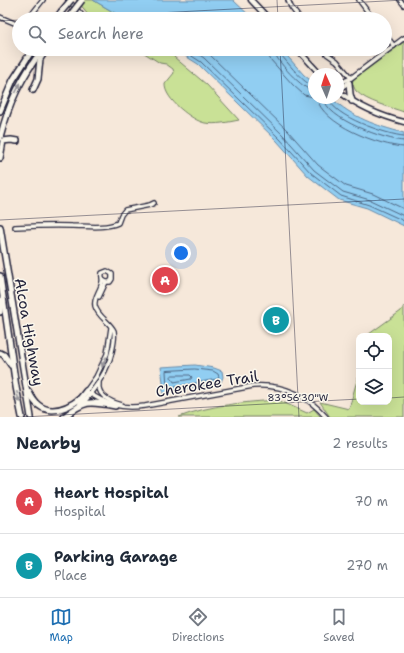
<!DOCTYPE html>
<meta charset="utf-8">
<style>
body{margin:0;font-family:"Shantell Sans",sans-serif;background:#f6f6f7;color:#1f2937}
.controls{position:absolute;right:12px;bottom:12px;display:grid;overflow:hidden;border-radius:8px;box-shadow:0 4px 16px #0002}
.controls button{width:36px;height:36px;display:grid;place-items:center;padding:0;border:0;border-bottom:1px solid #e0e1e3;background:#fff;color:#1f2937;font:20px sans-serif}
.compass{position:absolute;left:308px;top:68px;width:36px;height:36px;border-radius:50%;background:#fff;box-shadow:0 4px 16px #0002;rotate:357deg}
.you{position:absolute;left:181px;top:253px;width:14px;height:14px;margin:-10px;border:3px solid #fff;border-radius:50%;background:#1a73e8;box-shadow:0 0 0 6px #1a73e833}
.badge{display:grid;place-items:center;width:26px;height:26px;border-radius:50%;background:#1f6fb2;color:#fff;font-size:13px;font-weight:700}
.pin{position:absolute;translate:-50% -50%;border:2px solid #fff;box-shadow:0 1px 4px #0006}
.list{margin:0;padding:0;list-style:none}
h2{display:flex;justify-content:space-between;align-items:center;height:52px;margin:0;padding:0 16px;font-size:17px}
h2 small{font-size:13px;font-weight:400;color:#747a83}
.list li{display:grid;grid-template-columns:26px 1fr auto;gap:12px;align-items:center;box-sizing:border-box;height:64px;padding:0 16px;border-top:1px solid #e0e1e3}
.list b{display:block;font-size:15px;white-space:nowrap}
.list p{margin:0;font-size:13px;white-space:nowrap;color:#747a83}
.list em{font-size:13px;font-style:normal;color:#747a83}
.icon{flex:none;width:22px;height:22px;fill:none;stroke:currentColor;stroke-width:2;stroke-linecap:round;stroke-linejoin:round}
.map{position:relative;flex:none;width:404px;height:417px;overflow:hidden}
.search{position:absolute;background:#fff;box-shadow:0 4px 16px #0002;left:12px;right:12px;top:12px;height:44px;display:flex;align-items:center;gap:10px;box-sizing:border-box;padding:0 14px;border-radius:22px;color:#747a83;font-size:15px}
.sheet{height:180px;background:#fff}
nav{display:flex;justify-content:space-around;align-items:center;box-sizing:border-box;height:56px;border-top:1px solid #e0e1e3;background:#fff;font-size:11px;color:#747a83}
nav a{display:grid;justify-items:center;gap:2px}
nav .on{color:#1f6fb2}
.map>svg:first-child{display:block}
</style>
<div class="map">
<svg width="404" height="417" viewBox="0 0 404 417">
<rect width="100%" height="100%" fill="#f6e8da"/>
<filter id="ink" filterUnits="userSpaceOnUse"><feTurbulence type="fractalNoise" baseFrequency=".025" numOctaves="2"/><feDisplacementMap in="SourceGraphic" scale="8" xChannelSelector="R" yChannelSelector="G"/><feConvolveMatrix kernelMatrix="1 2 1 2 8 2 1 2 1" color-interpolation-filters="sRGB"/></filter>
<g filter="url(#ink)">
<g fill="#c9e196" stroke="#768268">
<polygon points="76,0 93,0 125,19 89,19 85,10"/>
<path d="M404,42v70c-14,-5 -37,-10 -48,-21 -2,-3 -3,-6 -4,-9l2,-3z"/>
<path d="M138,49h36l3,2 -3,6 33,28 32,35c-10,2 -24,5 -34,3 -12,-2 -41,-24 -40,-39l9,-11 -1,-4 -7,-5 -6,-1z"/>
<polygon points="404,306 404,417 330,417 320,402 349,409 359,373 359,402 389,402 389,336 369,336 369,334 401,311"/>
<path d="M278,400l29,13 7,-4 7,8h-142c31,-12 66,-15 99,-17z"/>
</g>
<g fill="#91cef2" stroke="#6589a9">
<polygon points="93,0 233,0 253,19 125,19"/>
<path d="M174,49h107l23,26 10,8v15h17c23,20 43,27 73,35v93l-37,-18 -28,-8 -31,-24 -31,-35 -79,-77z"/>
<polygon points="195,365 214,368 222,371 223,377 221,382 173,391 163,394 163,382 161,367"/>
</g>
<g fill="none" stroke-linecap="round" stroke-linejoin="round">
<g stroke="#4e6784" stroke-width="1">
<polyline points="181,49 201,62 280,139 311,173 341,196 369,205 404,221"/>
<polyline points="191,49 204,58 283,135 314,170 343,192 370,200 404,216"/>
<polyline points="202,49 209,54 288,131 318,165 346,186 373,194 404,209"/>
<polyline points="267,49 270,59 293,85 304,95 314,97"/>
<path d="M273,49c1,10 31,42 41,42"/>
<path d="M278,49l1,4c8,8 25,32 35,33"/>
<path d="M317,98c4,26 63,48 87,49"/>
<path d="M324,98c1,21 62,42 80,43"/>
<path d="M329,98c2,18 59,37 75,38"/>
<polygon points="195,369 213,371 218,374 219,377 217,379 169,388 167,387 166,371"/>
<polygon points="173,375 190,375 192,377 191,379 174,382 171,377"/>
</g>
<defs>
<g id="minor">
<polyline points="68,0 81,14 82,19"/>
<polyline points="288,0 291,7 300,19"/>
<polyline points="359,0 373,19"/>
<polyline points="400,0 404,5"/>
<polyline points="0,17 19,25"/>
<polyline points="28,19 43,0"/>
<polyline points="385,34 394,46"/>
<polyline points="323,49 327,54 337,61 351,78"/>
<polyline points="338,82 342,82 351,78 404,38"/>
<polyline points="338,91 349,82"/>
<path d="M15,227c19,-1 38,-2 57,-1 14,0 32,3 46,-3l3,-8 4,-5 25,-5 4,-2"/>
<polyline points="99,297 106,282"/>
<path d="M111,328l-4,26 -11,23 -10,14c21,14 34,18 59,15l108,-20c29,-2 54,9 73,31"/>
<path d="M99,383c-2,13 12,19 23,22"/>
<path d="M90,394c12,-15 20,-29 23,-47 1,-5 2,-11 1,-16 -4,-9 -16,-14 -19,-25 -2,-8 6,-16 7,-24 1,-3 -1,-5 0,-9l5,-2 5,3v5l-2,3h-4l-3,-2"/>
</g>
<g id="major">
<polyline points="251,0 269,19"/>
<polyline points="297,49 320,74"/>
<path d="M338,91c20,15 42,25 66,31"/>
</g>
<g id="highway">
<polyline points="56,19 61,12"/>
<polyline points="349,83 350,94 352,101"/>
<polyline points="33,90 38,79 40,59 44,53"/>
<polyline points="0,111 13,80 33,49"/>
<path d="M0,138c9,-35 21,-61 43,-89"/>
<polyline points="0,158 3,141 11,140 17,141"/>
<polyline points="0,227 31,417"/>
<polyline points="0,276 16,387 22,417"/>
<polyline points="0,312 1,300"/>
<polyline points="0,353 4,355 11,365"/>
<path d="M29,392c11,25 33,21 52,6"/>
<polyline points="79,400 86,391"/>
<polyline points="80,405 90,394"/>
<path d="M64,417c21,-17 25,-16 51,-11"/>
</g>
</defs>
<use href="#minor" stroke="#22223b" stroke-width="6"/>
<use href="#major" stroke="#22223b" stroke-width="7"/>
<use href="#highway" stroke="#22223b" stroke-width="8"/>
<use href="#minor" stroke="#fbf7ec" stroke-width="3.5"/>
<use href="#major" stroke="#fbf7ec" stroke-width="4"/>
<use href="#highway" stroke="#fbf7ec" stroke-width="5"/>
<defs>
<g id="highway-bridge">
<polyline points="61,12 71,0"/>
<polyline points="68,18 82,0"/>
</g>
</defs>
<use href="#highway-bridge" stroke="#22223b" stroke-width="8" stroke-linecap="butt"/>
<use href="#highway-bridge" stroke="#fbf7ec" stroke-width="5"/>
</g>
<defs><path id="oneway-solid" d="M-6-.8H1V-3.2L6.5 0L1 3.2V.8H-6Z"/></defs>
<g fill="#99979c">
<use href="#oneway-solid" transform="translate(18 88) rotate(-63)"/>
<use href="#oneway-solid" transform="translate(104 362) rotate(113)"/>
<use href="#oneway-solid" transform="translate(18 397) rotate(78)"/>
</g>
</g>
<path fill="none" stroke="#22223b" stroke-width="1" stroke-opacity="0.45" d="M277,0l1,19M44,19l360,-19M0,21l19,-1M280,49l19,368M0,220l404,-21M389,398l15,-1M23,417l336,-18"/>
<g text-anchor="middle" stroke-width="3" stroke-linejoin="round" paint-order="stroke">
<g font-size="15" fill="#22223b" stroke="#fbf7ec">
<text transform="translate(29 332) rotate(80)" y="5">Alcoa Highway</text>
<text transform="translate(207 384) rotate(-9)" y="5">Cherokee Trail</text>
</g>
</g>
<g font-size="10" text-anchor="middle" fill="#22223b" stroke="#fbf7ec" stroke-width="3" stroke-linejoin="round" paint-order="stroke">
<text x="298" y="401">83°56'30"W</text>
</g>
</svg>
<div class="controls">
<button><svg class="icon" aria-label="locate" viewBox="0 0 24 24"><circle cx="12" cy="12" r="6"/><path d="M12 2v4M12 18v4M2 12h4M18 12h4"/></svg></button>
<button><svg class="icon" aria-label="layers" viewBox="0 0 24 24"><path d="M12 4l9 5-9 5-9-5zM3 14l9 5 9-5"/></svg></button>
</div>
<svg class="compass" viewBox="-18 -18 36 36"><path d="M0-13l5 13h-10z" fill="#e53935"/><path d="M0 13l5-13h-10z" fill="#747a83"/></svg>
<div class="you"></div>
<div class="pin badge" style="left:165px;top:280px;background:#e0444e">A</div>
<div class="pin badge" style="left:276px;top:320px;background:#0f9aa8">B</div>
<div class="search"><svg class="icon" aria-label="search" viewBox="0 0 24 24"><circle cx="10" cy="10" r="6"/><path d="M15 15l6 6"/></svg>Search here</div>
</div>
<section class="sheet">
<h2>Nearby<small>2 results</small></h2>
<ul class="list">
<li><span class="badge" style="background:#e0444e">A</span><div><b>Heart Hospital</b><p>Hospital</p></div><em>70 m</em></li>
<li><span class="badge" style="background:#0f9aa8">B</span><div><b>Parking Garage</b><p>Place</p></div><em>270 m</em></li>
</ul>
</section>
<nav>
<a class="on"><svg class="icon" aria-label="map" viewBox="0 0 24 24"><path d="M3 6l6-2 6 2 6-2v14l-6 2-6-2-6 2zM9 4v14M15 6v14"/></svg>Map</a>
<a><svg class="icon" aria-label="directions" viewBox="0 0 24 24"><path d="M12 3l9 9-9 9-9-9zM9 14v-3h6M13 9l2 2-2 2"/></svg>Directions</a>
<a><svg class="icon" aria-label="saved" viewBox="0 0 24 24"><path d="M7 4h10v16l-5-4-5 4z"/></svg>Saved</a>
</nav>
